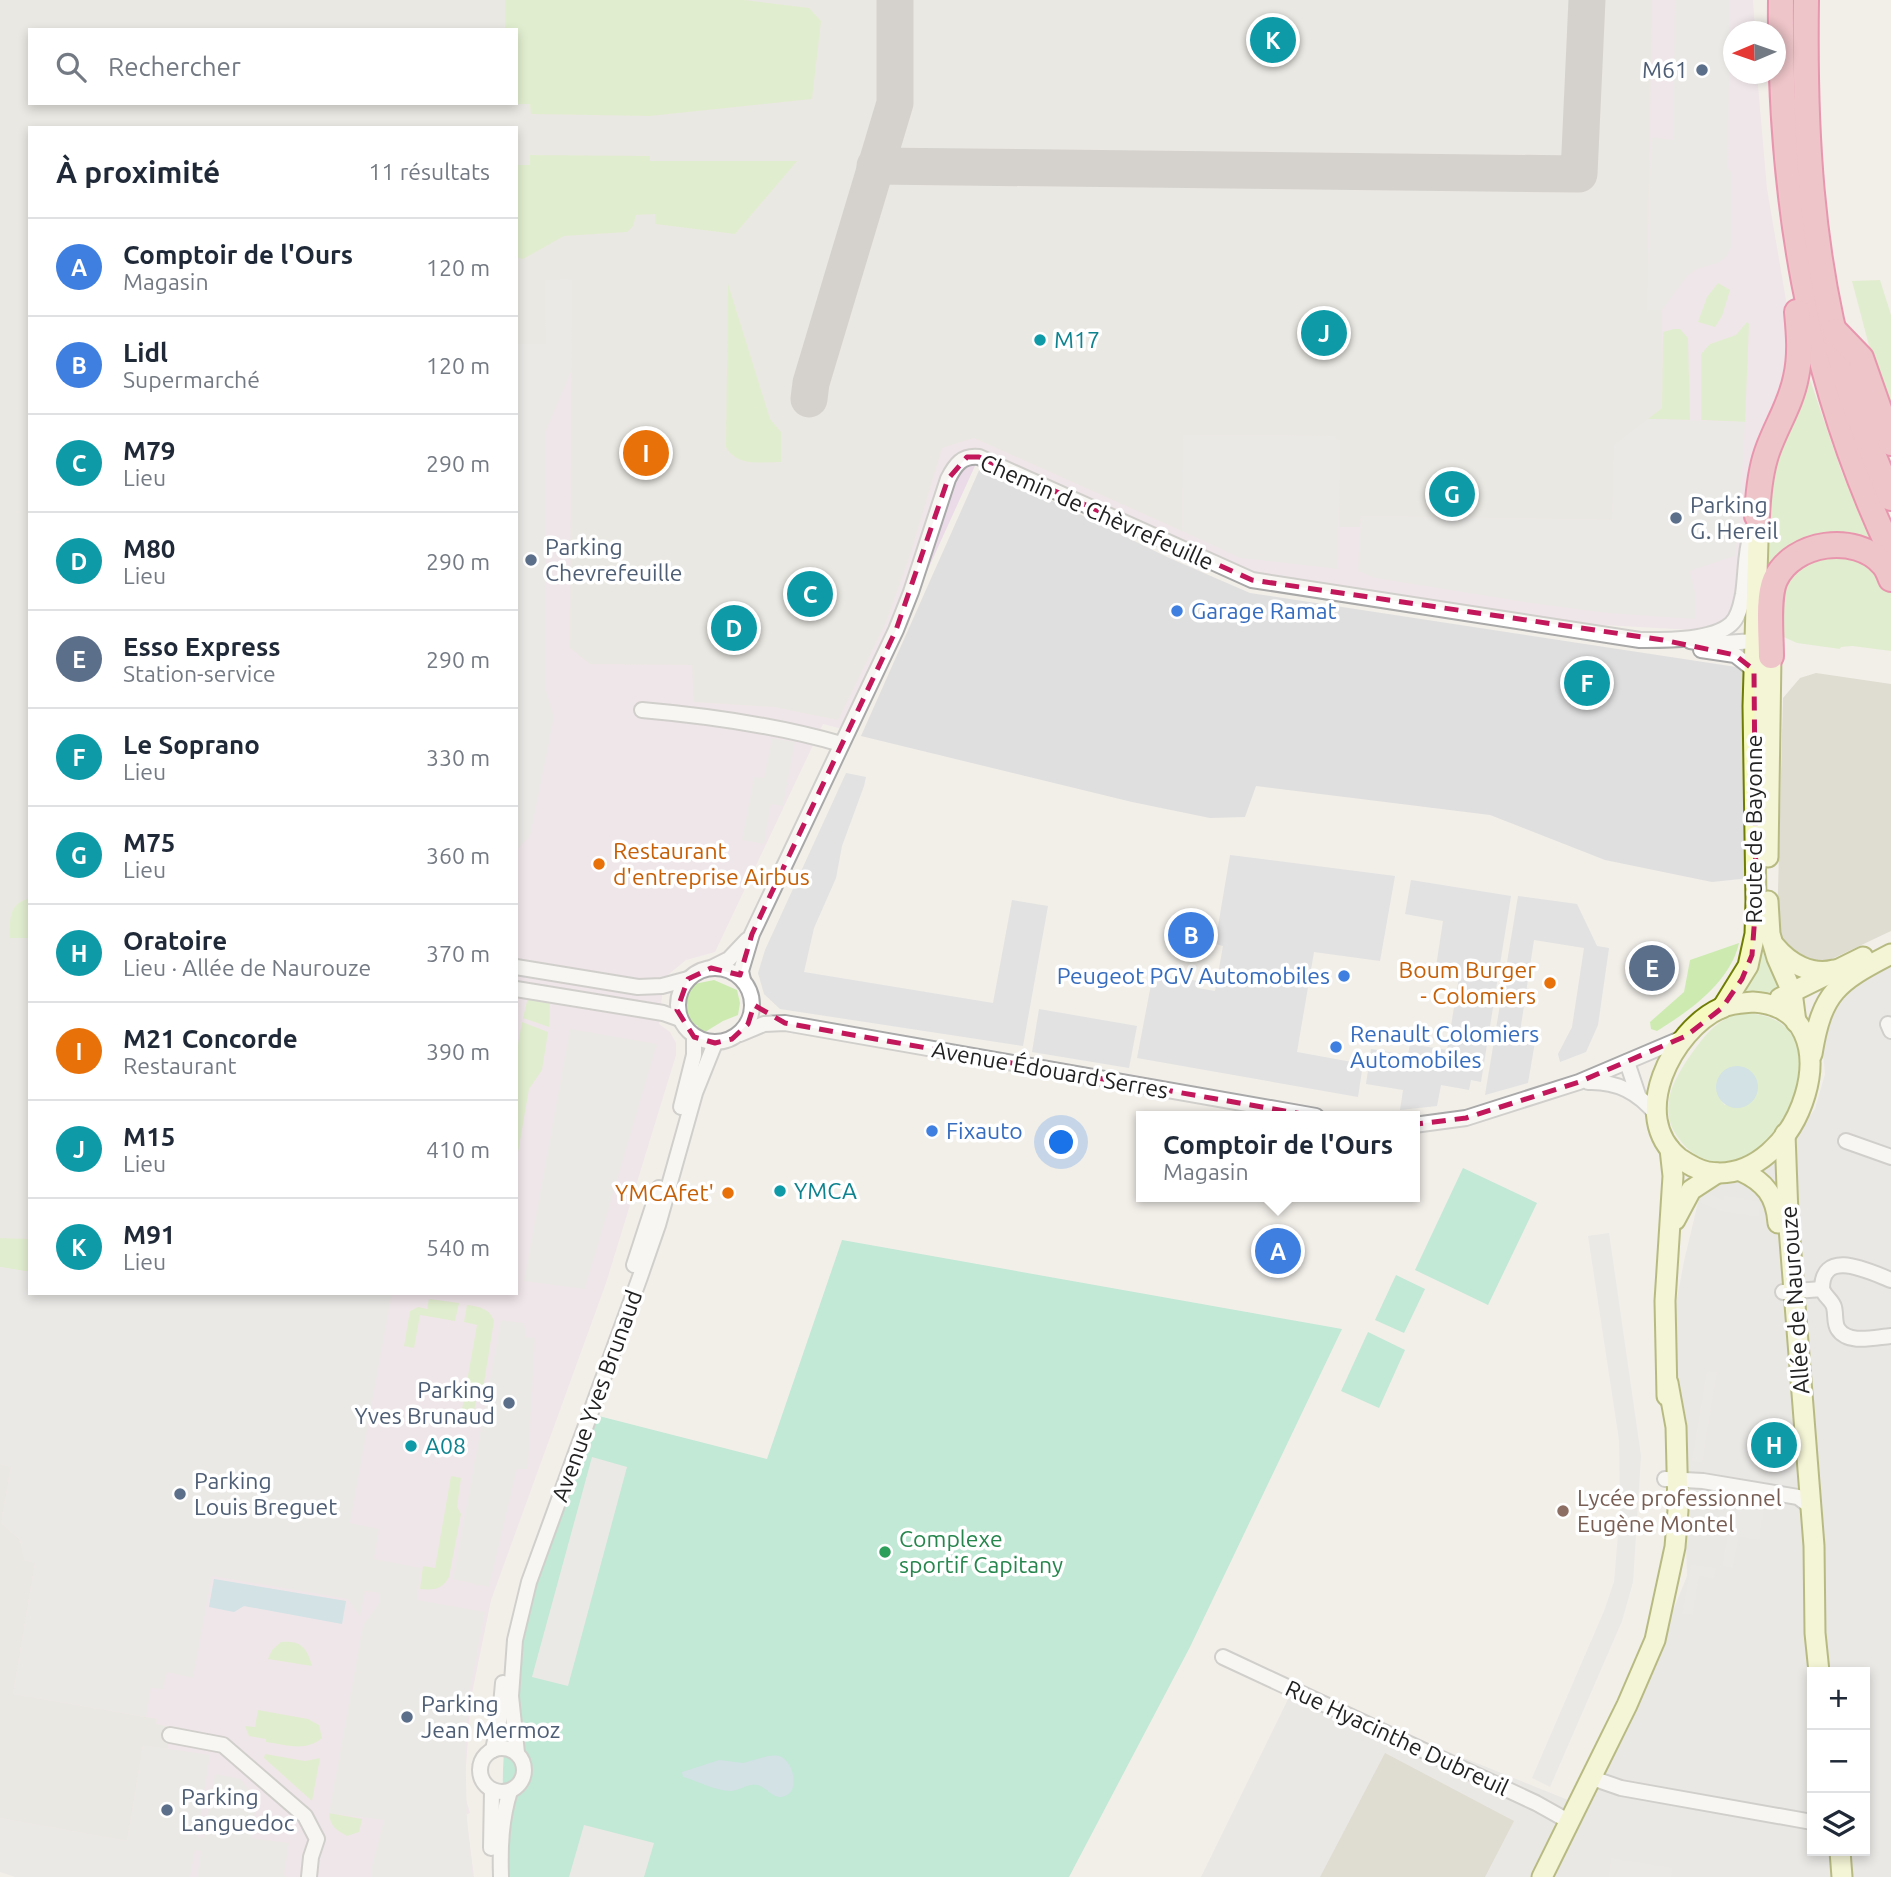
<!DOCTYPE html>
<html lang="fr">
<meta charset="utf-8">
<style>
body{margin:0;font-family:Ubuntu,sans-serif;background:#f2f2f3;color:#1f2937}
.controls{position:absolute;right:21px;bottom:21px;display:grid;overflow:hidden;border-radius:0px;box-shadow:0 4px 10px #0003}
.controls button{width:63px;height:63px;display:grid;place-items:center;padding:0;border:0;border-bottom:2px solid #e0e1e3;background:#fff;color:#1f2937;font:35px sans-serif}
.compass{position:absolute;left:1723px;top:21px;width:63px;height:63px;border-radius:50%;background:#fff;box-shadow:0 4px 10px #0003;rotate:268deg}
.you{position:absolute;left:1062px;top:1143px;width:24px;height:24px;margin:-18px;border:5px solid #fff;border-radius:50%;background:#1a73e8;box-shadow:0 0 0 10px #1a73e833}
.badge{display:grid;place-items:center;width:46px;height:46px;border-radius:50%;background:#2563eb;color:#fff;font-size:23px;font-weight:700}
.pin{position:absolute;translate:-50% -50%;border:4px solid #fff;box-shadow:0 2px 7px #0006}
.popup{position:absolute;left:1136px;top:1111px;width:284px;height:91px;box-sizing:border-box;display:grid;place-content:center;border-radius:0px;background:#fff;filter:drop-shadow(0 2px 5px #0005);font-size:23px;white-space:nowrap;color:#747a83}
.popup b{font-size:26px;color:#1f2937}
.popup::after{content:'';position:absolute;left:50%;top:100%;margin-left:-14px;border:14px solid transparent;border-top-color:#fff}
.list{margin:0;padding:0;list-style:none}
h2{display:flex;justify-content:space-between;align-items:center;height:91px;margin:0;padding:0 28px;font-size:30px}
h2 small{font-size:23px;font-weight:400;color:#747a83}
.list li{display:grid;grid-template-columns:46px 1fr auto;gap:21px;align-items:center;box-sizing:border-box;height:98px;padding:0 28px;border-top:2px solid #e0e1e3}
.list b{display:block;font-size:26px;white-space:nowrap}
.list p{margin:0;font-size:23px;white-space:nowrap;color:#747a83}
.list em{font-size:23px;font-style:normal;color:#747a83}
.icon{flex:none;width:38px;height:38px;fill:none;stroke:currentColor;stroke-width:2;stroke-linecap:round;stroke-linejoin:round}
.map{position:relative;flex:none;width:1891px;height:1877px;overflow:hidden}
.search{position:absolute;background:#fff;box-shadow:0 4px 10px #0003;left:28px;top:28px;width:490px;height:77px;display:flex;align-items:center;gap:18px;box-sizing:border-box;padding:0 24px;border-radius:0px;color:#747a83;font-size:26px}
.panel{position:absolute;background:#fff;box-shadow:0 4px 10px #0003;left:28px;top:126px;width:490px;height:1169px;border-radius:0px}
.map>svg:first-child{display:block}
</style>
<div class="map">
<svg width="1891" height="1877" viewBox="0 0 1891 1877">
<rect width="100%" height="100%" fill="#f2efe9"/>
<g fill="#e0dfdf" fill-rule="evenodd">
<polygon points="981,466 1167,557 1250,593 1743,668 1750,878 1712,882 1605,860 1490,815 1256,786 1245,817 1210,818 1132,802 861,736"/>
<path d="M1891,963v914h-690l92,-188 290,117 56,-111 48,-119 -3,-112 -10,-149 10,-54 17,-71 76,-28 38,-53 10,-35 -4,-42 5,-18 24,-31zM1812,1672h53v179h-53z"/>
</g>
<path fill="#ebdbe8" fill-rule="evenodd" d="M0,0h1753l2,31 -21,1v42h23l10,115 28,164 -40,95 -7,37 -6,91 -12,42 -11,8 -27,4 -194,-11 -237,-37 -282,-125 -125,275 -31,-8 -108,228 -29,8 -22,18 -5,46 11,8 6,11v12l-70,228 -115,317 -20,98 -7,95 6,20 -4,2 8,62h-456l-18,-7zM30,30h486v73h-486zM30,128h486v1165h-486z"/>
<g fill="#e1dfda" fill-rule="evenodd">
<path d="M0,0h1652l-5,309 15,1v98l-48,38 -1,74 -252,-4 -1,11h-21l1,-85 -7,-6 -149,-1 -2,96 -208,-93 -32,10 -32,107 -24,67 -48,98 -64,-13 -80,-5 -2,-37 -102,-1 -20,-16 2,-368h-27l1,64h-30v-216h-486v1144l-30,-5zM30,30h486v73h-486z"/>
<polygon points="0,1464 11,1466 1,1523 20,1540 24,1560 35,1562 13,1694 157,1719 156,1724 171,1727 167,1749 143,1746 127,1841 0,1818"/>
</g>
<g fill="#c7c7b4">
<polygon points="1816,673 1891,684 1891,931 1819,965 1802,958 1787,947 1777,929 1783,698 1800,678"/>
<polygon points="1385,1753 1514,1821 1485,1877 1320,1877"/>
</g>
<g fill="#cdebb0" fill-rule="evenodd">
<polygon points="505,0 745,0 809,8 821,21 812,99 650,116 531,114 530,104 505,104 516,103 516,30 505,30"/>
<polygon points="530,155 650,156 650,161 797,161 735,234 655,224 655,214 636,215 633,226 627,232 564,236 523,259 516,257 516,165 530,165"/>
<polygon points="1880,280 1891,315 1891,412 1872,357 1852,281"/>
<polygon points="1718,283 1730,290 1722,316 1715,327 1698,322 1707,297"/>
<path d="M728,284l42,135 11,13v30c-20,0 -44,5 -55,-15z"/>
<polygon points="1747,322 1749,324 1745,422 1701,420 1701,354 1710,344 1736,335"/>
<polygon points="1674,329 1680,329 1688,338 1690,420 1648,419 1662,408 1663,332"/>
<polygon points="1807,371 1842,473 1875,548 1835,539 1763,599 1764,536 1774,461"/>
<polygon points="1851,556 1880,572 1891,593 1891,651 1852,646 1841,647 1840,649 1797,643 1777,634 1785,580 1815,557"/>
<path d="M30,898v40h-20c0,-19 -2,-34 20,-40z"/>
<path d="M1739,943c-9,40 -50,68 -82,88l-6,-2 -1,-7 34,-30 6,-32z"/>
<polygon points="1761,948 1766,948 1785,988 1769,992 1744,993"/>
<polygon points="714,980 737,990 740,1003 738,1015 723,1021 705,1032 700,1031 697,1025 692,1026 686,1019 688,1013 683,1009 683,996 689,985"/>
<polygon points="529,993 543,997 550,1004 549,1027 523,1018"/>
<path d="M1740,1013c33,0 55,12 61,46 0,5 3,11 2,16 0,6 -6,14 -8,20 -14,32 -43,77 -85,66 -13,-4 -23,-11 -30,-21 -24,-30 -7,-60 12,-87 14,-19 24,-33 48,-40zM1730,1068h13l11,8 -29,29c-12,-12 -10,-29 5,-37z"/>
<polygon points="522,1022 548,1032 542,1070 529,1089 516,1164 516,1056"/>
<polygon points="0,1238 30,1239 30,1272 0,1267"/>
<polygon points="429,1299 459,1303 455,1321 420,1315 414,1348 404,1346 410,1311 418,1307 427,1309"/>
<path d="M467,1305c13,2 22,3 27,16l-11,68 -6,6 -4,22 -12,-2 16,-90 -13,-3z"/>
<path d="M451,1476l10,2 -4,29 4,7 -12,63c-7,13 -16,13 -29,12l3,-23 12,2z"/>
<path d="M281,1642c20,-2 26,6 31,24l-44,-7 4,-9z"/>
<path d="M258,1710l50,9 11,6 3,13c-16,14 -36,7 -56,4v-3l-17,-3 -4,-10 10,1z"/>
<polygon points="265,1754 305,1761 320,1758 312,1801 264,1758"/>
<path d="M329,1813l33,6 -3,13 -12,4c-11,-6 -17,-10 -18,-23z"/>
</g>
<g fill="#88e0be">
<polygon points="1463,1168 1537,1203 1488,1305 1415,1270"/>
<polygon points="842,1240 1342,1329 1190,1647 1069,1877 501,1877 503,1770 509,1641 587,1413 767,1459"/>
<polygon points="1396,1275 1425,1289 1404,1333 1375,1320"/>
<polygon points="1368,1332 1405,1350 1379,1408 1341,1391"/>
</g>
<g fill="#e2e2e2">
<polygon points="1675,0 1730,0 1728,168 1732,173 1732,245 1726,257 1718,263 1697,269 1688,275 1662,310 1647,310 1651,137 1673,140"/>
<polygon points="572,279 571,372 545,433 545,687 554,717 530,837 516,850 516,344 546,344 545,280"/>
<polygon points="1648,419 1745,422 1740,520 1735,556 1690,571 1695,592 1695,619 1607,613 1531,603 1375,578 1358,571 1361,516 1612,520 1614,445"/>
<polygon points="1183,435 1333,436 1340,442 1338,569 1240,558 1182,531"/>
<polygon points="772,738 795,742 783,806 771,804 764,844 742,840 754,777 764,778"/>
<polygon points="846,773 866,777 864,786 842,846 836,878 814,928 804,972 993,1003 1012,900 1048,906 1023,1046 780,1009 764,994 758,973 765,950"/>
<polygon points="1230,855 1395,876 1380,961 1314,952 1297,1052 1363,1064 1358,1097 1137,1058 1153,974 1198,981 1197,988 1215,991 1223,946 1215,944"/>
<polygon points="1411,880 1511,896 1481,1082 1471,1080 1469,1090 1441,1085 1437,1106 1400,1110 1403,1090 1366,1084 1371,1049 1408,1055 1410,1044 1447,1050 1459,977 1435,973 1443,921 1405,914"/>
<polygon points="1518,896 1577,904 1597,946 1609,948 1598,1025 1586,1052 1560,1062 1558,1054 1572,1027 1584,948 1534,940 1520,1032 1536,1036 1528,1083 1485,1095"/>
<polygon points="1039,1009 1137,1026 1129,1068 1032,1052"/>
<polygon points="570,1029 657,1044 585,1289 524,1281"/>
<polygon points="1703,1191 1723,1200 1724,1195 1761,1202 1759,1217 1720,1211 1700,1203"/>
<polygon points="1609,1233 1641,1456 1633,1582 1622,1621 1550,1787 1532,1778 1604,1611 1614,1582 1620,1509 1619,1440 1588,1236"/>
<polygon points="0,1267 30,1272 30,1293 392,1293 350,1523 379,1529 374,1559 421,1568 417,1600 485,1612 469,1695 465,1739 467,1820 473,1877 372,1877 371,1870 384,1820 329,1813 363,1625 379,1603 380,1593 365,1591 360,1617 348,1599 212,1576 193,1678 167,1672 163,1689 151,1688 146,1717 13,1694 35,1563 24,1560 20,1540 1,1523 11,1467 0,1464"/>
<polygon points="501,1320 524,1323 526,1337 535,1338 528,1469 517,1469 489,1587 453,1579"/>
<polygon points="1707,1371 1717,1372 1702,1463 1692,1461"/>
<polygon points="592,1457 627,1467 568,1686 532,1677"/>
<polygon points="1733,1505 1764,1511 1759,1540 1739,1537 1733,1568 1722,1566"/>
<polygon points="1691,1564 1716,1568 1714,1579 1699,1576 1693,1615 1682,1614"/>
<polygon points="143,1745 210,1755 197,1837 204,1838 215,1774 241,1779 257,1801 251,1838 289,1843 284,1875 288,1877 197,1877 201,1851 195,1850 190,1877 15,1877 0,1872 0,1818 127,1841"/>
<polygon points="584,1825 654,1843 644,1877 569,1877"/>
<polygon points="1611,1858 1673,1868 1671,1877 1609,1877"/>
</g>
<g fill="#aad3df">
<circle cx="1737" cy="1087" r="21"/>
<polygon points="214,1579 346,1601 342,1624 244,1606 234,1612 209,1607"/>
<path d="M768,1756c4,0 7,-1 11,0 14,4 22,34 6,40 -11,5 -18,-9 -28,-11 -10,-2 -17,6 -27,6 -15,0 -32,-10 -47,-14l-1,-5 37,-12 24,3z"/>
</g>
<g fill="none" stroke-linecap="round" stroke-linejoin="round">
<g stroke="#b1b0ac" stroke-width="37">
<polyline points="875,166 1579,174 1587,0"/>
<polyline points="809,399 811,383 895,103 895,0"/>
</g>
<defs>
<g id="street">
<polyline points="1690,641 1709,644 1755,641 1760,649"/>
<polyline points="1701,650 1735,655 1754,670"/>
<path d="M642,710c68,6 134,15 199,34"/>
<polyline points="516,967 638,987 662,986 688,979"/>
<circle cx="715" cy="1005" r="37"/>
<polyline points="711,968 729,959 747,940"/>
<path d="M743,980l-2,-9 11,-37 144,-304 15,-38 37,-113c7,-14 14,-24 31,-22l273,123 388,60c25,0 72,1 91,-16 8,-7 10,-20 12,-30 3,-20 2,-41 8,-60"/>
<polyline points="516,989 663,1013 680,1019"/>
<polyline points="1888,1024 1891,1031"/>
<polyline points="740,1034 764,1024 785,1023 1316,1116"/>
<polyline points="1627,1062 1638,1095"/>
<path d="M1588,1082c29,-1 50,10 68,32"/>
<polyline points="681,1107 694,1055 694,1037"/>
<polyline points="1414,1125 1466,1118 1579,1082 1685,1037"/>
<polyline points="1846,1141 1891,1157"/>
<polyline points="634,1265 659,1188"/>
<path d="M1822,1289c0,-42 48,-17 69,-9"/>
<path d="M1783,1292l39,-3c3,8 10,11 12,18 2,7 0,16 4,22 10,16 38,8 53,7"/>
<polyline points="1665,1479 1703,1481 1798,1497 1811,1507"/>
<polyline points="1223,1657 1536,1803 1570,1822"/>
<polyline points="170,1735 223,1745 305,1816 317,1839 311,1857 309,1877"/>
<circle cx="502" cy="1770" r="22"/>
<polyline points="493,1750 500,1716 503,1683"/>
<polyline points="517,1753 511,1696 515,1640 529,1582 640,1277 658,1225 695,1093 715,1043"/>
<polyline points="1592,1778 1621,1788 1812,1822"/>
<polyline points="491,1848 492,1790"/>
<path d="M501,1877c-1,-30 0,-57 9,-86"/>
</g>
<g id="secondary">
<polyline points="1768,857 1771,656"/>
<polyline points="1768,901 1770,934 1777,958 1792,992 1796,1022"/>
<path d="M1775,946c14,17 36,30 59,24"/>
<polyline points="1780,998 1863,957"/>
<path d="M1753,1002c106,6 48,185 -45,170 -11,-2 -20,-8 -29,-14 -51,-41 -7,-128 42,-150 10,-5 21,-5 32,-6z"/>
<polyline points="1722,1008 1748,966 1755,934 1756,901 1753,706 1758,541 1757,516"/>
<path d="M1812,1054c10,-62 25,-72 79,-100"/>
<polyline points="1785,1134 1788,1215 1814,1546 1815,1633 1819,1672"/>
<path d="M1741,1171c24,11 35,25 37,52"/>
<polyline points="1675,1220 1691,1190 1717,1173"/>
<polyline points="1667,1396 1665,1301 1673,1176 1670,1149"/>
<polyline points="1840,1851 1842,1877"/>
<polyline points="1542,1877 1627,1705 1655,1640 1675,1547 1678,1510 1676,1427 1668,1383"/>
</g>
<g id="highway">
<path d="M1781,0c-2,193 27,376 110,552"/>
<path d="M1806,0c-2,127 4,256 40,379 12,41 29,80 45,119"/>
<polyline points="1835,331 1861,358 1891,443"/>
<path d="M1757,516c1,-21 3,-44 10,-64 9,-26 24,-48 29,-75 5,-22 3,-44 1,-65"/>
<path d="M1771,656c0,-21 -4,-58 4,-76 18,-39 81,-47 108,-16 4,4 6,10 8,15"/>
</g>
</defs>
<use href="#street" stroke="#a9a9a9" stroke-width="18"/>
<use href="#secondary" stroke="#707d05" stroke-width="23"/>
<use href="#highway" stroke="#dc2a67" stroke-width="28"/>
<use href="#street" stroke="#fff" stroke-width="14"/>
<use href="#secondary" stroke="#f7fabf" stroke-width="19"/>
<use href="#highway" stroke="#e892a2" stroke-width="24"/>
</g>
<path d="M0 0H1891V1877H0ZM967,457h12l273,123 411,60 72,15 19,15 2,231 -4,54 -10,24 -20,29 -36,28 -107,46 -113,36 -57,7 -79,-6 -545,-96 -31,-18 -6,19 -16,15 -17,4 -21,-6 -17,-27 11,-31 23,-11 29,7 12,-41 144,-304 52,-151z" fill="#f2efe9" fill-opacity=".55" fill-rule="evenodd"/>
<path fill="none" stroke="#c2185b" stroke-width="5" stroke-dasharray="14 9" stroke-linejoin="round" d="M967,457h12l273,123 411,60 72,15 19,15 2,231 -4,54 -10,24 -20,29 -36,28 -107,46 -113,36 -57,7 -79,-6 -545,-96 -31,-18 -6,19 -16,15 -17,4 -21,-6 -17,-27 11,-31 23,-11 29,7 12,-41 144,-304 52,-151z"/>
<g fill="#5c6f8a" stroke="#fff" stroke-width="2.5">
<circle cx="1702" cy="70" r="7"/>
<circle cx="1676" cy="518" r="7"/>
<circle cx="531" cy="560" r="7"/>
<circle cx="509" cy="1403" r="7"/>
<circle cx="180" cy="1494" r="7"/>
<circle cx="407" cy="1717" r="7"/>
<circle cx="167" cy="1810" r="7"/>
</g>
<g fill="#0f9aa8" stroke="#fff" stroke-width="2.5">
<circle cx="1040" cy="340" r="7"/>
<circle cx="780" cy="1191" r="7"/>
<circle cx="411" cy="1446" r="7"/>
</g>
<g fill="#3f7fe0" stroke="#fff" stroke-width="2.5">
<circle cx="1177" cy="611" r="7"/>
<circle cx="1344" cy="976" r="7"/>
<circle cx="1336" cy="1047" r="7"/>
<circle cx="932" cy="1131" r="7"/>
</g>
<g fill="#e8710a" stroke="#fff" stroke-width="2.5">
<circle cx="599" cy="864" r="7"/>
<circle cx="1550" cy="983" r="7"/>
<circle cx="728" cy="1193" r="7"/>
</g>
<circle fill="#8d6e63" stroke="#fff" stroke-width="2.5" cx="1563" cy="1511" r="7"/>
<circle fill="#2e9e5b" stroke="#fff" stroke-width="2.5" cx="885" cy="1552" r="7"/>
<g text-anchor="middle" stroke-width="7" stroke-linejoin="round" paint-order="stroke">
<g font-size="23" fill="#4e5e75" stroke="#fff" text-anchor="start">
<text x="1688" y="78" text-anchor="end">M61</text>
<text x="1690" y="513">Parking<tspan x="1690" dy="26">G. Hereil</tspan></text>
<text x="545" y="555">Parking<tspan x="545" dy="26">Chevrefeuille</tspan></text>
<text x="495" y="1398" text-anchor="end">Parking<tspan x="495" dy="26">Yves Brunaud</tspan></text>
<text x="194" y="1489">Parking<tspan x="194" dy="26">Louis Breguet</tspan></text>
<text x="421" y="1712">Parking<tspan x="421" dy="26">Jean Mermoz</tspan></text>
<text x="181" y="1805">Parking<tspan x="181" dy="26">Languedoc</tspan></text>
</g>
<g font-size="23" fill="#0d838f" stroke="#fff" text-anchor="start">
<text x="1054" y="348">M17</text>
<text x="794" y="1199">YMCA</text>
<text x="425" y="1454">A08</text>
</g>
<g font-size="23" fill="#222" stroke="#fff">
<text transform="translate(1097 512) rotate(24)" y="8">Chemin de Chèvrefeuille</text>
<text transform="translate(1754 829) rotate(-90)" y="8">Route de Bayonne</text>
<text transform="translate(1050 1070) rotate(10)" y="8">Avenue Édouard Serres</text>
<text transform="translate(1795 1300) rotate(-94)" y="8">Allée de Naurouze</text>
<text transform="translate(597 1396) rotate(-70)" y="8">Avenue Yves Brunaud</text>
<text transform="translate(1397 1738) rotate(25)" y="8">Rue Hyacinthe Dubreuil</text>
</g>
<g font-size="23" fill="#366cbe" stroke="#fff" text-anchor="start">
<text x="1191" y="619">Garage Ramat</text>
<text x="1330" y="984" text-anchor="end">Peugeot PGV Automobiles</text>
<text x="1350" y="1042">Renault Colomiers<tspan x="1350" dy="26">Automobiles</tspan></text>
<text x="946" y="1139">Fixauto</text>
</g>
<g font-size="23" fill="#c56008" stroke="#fff" text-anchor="end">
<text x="613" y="859" text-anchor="start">Restaurant<tspan x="613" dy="26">d'entreprise Airbus</tspan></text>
<text x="1536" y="978">Boum Burger<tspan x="1536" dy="26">- Colomiers</tspan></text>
<text x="714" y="1201">YMCAfet'</text>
</g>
<g font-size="23" fill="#785e54" stroke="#fff" text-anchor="start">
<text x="1577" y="1506">Lycée professionnel<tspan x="1577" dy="26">Eugène Montel</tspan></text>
</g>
<g font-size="23" fill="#27864d" stroke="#fff" text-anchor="start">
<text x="899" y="1547">Complexe<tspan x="899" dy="26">sportif Capitany</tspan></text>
</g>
</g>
</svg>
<div class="controls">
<button>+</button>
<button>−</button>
<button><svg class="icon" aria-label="layers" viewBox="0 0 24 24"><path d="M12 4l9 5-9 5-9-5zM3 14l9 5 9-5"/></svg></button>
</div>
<svg class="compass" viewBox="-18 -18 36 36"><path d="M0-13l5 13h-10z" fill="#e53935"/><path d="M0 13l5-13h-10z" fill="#747a83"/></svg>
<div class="you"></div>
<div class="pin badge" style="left:1278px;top:1251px;background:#3f7fe0">A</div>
<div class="popup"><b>Comptoir de l'Ours</b>Magasin</div>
<div class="pin badge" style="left:1191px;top:935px;background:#3f7fe0">B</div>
<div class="pin badge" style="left:810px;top:594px;background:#0f9aa8">C</div>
<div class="pin badge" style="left:734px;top:628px;background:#0f9aa8">D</div>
<div class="pin badge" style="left:1652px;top:968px;background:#5c6f8a">E</div>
<div class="pin badge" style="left:1587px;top:683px;background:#0f9aa8">F</div>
<div class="pin badge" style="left:1452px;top:494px;background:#0f9aa8">G</div>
<div class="pin badge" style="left:1774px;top:1445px;background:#0f9aa8">H</div>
<div class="pin badge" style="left:646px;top:453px;background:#e8710a">I</div>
<div class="pin badge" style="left:1324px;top:333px;background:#0f9aa8">J</div>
<div class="pin badge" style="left:1273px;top:40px;background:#0f9aa8">K</div>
<div class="search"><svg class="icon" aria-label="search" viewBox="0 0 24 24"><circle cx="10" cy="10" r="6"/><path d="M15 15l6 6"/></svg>Rechercher</div>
<section class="panel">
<h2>À proximité<small>11 résultats</small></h2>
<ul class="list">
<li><span class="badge" style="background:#3f7fe0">A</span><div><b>Comptoir de l'Ours</b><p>Magasin</p></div><em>120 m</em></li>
<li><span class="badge" style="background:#3f7fe0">B</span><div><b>Lidl</b><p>Supermarché</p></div><em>120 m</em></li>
<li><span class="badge" style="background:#0f9aa8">C</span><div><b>M79</b><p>Lieu</p></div><em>290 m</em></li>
<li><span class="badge" style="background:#0f9aa8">D</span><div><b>M80</b><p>Lieu</p></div><em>290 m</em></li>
<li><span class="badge" style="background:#5c6f8a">E</span><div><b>Esso Express</b><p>Station-service</p></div><em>290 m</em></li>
<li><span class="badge" style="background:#0f9aa8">F</span><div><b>Le Soprano</b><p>Lieu</p></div><em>330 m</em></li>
<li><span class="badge" style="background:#0f9aa8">G</span><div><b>M75</b><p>Lieu</p></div><em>360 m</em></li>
<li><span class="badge" style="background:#0f9aa8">H</span><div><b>Oratoire</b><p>Lieu · Allée de Naurouze</p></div><em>370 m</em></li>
<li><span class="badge" style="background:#e8710a">I</span><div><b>M21 Concorde</b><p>Restaurant</p></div><em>390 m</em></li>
<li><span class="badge" style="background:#0f9aa8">J</span><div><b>M15</b><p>Lieu</p></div><em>410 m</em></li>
<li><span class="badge" style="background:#0f9aa8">K</span><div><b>M91</b><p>Lieu</p></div><em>540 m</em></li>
</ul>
</section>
</div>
